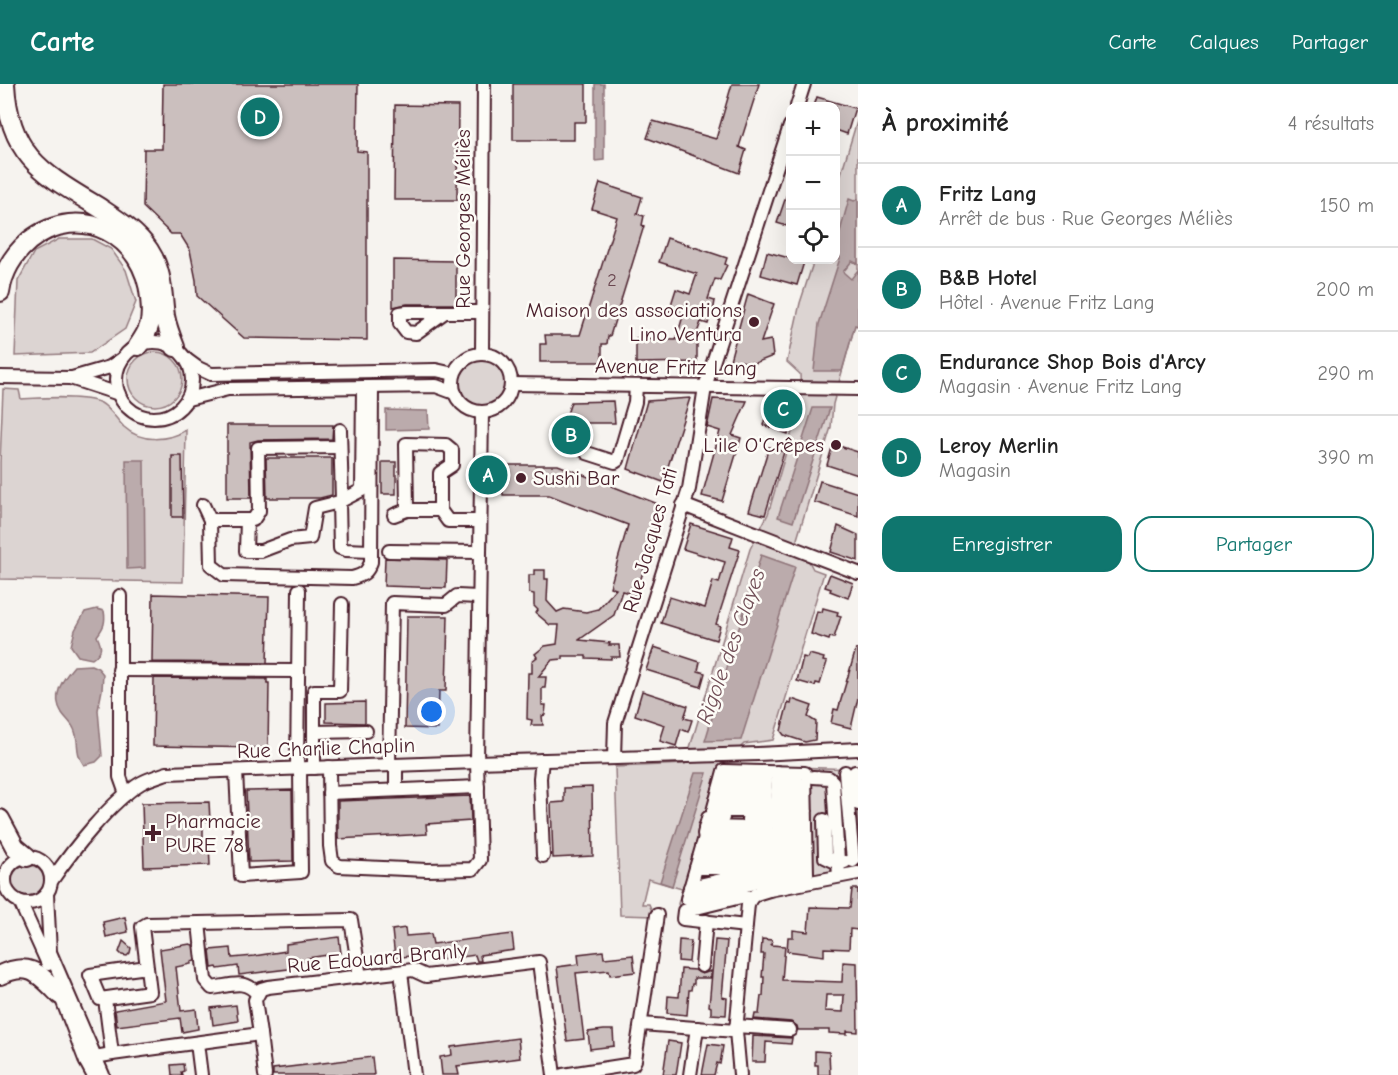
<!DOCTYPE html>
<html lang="fr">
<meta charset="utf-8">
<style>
body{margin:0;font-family:"Comic Neue",sans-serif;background:#f2f2f2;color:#222}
.controls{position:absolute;right:18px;top:18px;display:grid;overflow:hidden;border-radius:12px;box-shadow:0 6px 24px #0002}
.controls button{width:54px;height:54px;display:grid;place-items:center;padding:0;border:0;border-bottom:2px solid #e0e0e0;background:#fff;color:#222;font:30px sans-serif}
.you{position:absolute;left:432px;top:628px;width:21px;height:21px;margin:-15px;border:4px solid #fff;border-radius:50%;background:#1a73e8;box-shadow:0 0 0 9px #1a73e833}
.badge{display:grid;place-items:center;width:39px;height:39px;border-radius:50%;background:#0f766e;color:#fff;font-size:20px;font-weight:700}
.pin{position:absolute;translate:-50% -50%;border:3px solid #fff;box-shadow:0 2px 6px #0006}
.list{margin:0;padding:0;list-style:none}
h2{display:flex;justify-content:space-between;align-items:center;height:78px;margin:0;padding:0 24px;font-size:26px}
h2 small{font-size:20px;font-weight:400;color:#767676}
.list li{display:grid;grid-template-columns:39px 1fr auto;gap:18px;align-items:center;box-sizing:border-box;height:84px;padding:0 24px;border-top:2px solid #e0e0e0}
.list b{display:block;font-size:22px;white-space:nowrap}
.list p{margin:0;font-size:20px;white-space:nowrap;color:#767676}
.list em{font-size:20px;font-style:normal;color:#767676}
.actions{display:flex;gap:12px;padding:18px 24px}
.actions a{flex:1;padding:14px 0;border:2px solid #0f766e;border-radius:18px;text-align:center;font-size:21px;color:#0f766e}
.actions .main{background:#0f766e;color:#fff}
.icon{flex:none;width:33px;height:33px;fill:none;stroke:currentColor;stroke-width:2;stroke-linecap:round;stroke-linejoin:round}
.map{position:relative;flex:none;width:858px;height:991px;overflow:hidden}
header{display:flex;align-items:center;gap:36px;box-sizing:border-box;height:84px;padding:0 30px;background:#0f766e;color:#fff}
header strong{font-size:28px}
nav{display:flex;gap:33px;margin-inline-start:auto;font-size:21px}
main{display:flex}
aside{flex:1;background:#fff}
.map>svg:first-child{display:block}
</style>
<header>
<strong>Carte</strong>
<nav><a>Carte</a><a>Calques</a><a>Partager</a></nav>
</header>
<main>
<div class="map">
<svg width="858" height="991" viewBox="0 0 858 991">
<rect width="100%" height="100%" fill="#f6f3ef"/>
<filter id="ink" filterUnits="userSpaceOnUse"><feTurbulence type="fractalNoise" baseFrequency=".0167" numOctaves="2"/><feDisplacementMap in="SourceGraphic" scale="12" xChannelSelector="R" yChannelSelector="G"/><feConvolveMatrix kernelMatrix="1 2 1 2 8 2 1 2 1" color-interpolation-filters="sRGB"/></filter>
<g filter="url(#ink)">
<g fill="#dcd4d2" stroke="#937a7e" stroke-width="1.5">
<polygon points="858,34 858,242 855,241 833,320 831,343 797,455 813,485 824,489 773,656 744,660 722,681 858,685 858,781 834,785 833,789 773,800 680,822 678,820 682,805 648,795 642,820 649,820 654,832 620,831 615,683 685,680 750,465 768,430 801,317 800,290 787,278 800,219 814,176 836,176 836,106"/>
<polygon points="59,155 92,155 111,165 126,186 136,218 125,245 90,269 15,272 18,197 34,168"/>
<circle cx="155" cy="295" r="27"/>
<circle cx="481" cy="298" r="24"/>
<path d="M3,305l16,1 2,9c19,-1 64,-4 80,4 9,5 16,17 23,24 17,16 44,14 62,3l-3,152 -183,-3v-117z"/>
<circle cx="28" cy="797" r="16"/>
</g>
<g fill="#bbabac" stroke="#8e7378" stroke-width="1.5">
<polygon points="595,0 604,0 604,76 595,77"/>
<polygon points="849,115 854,117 858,115 858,180 852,177 843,188 851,195 858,186 858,242 855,241 842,287 814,287 819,240 840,174 836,162"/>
<polygon points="813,324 830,324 793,438 778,433"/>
<polygon points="386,326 428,327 429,345 386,346"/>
<polygon points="126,376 144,376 145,484 127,485"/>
<polygon points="761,471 795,483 741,656 705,657"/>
<path d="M97,525l7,2c2,11 0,16 -7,25 5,11 6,15 -5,23l-14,-3 -7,-10 4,-16 10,-18z"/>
<path d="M91,581l7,3 5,6 -1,16 -4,20 4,46 -6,6 -12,3c-10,-13 -4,-23 -10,-36 -3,-7 -8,-10 -12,-16 -11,-17 0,-33 12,-47z"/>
<polygon points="695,689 707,689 672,802 660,798"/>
</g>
<g fill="#cbbfbe" stroke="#4a1f2b" stroke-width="1.5" fill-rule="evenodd">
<polygon points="163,0 358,0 357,67 367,68 367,256 244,254 197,212 196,196 190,166 180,150 171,150 143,123 144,65 162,65"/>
<polygon points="513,0 586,0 586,38 574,38 574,56 513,56"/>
<polygon points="732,0 759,0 739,63 746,66 739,89 647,54 653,37 716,55"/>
<polygon points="817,13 855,24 847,50 836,46 836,22 814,22"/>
<polygon points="395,21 458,22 457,116 394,116"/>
<polygon points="600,99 642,113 637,130 644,132 642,141 644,142 610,252 608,252 607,260 602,260 602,278 540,278 540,260 546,260 545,251 580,251 617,133 592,125"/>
<polygon points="789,104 790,104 790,143 777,139"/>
<polygon points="667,154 727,174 725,180 727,181 720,196 715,195 708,215 715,217 712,234 710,233 708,240 701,238 697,249 697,278 636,279 636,255 676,256 683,232 669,227 676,205 690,210 697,190 659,178"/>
<polygon points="767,168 804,178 797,201 761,191"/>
<polygon points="393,176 456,177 456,220 407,220 393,223"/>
<polygon points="748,210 774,220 761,258 771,256 773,272 755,279 730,276"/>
<polygon points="690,314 663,398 628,385 647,317"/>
<polygon points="713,315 747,317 732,351 741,354 722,417 702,412 720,347 707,343"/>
<polygon points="613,317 615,339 586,339 575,369 556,363 571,318"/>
<polygon points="771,318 798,318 788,350 763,341"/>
<polygon points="227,341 333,341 332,355 258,356 250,358 251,414 227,414"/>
<polygon points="833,360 858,368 858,391 827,381"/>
<polygon points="769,363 784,368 765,431 749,427"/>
<polygon points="172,372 182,372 183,433 172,433"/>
<polygon points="266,374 332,374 332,411 320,414 267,414"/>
<rect x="382" y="378" width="14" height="32"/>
<polygon points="502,381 558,381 663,422 636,511 622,507 614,531 579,556 610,559 609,561 619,561 620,573 611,573 611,575 586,574 586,572 563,572 563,575 552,576 538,593 546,593 545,604 542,604 542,621 546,621 545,631 542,632 543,641 531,641 532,636 527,635 528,589 532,589 532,577 537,573 535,570 545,562 557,560 559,541 550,541 536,529 538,526 534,522 534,510 529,509 529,491 534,491 534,486 545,486 545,495 548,495 547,517 557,528 564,525 586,528 598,525 616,505 610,503 628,441 549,411 503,411"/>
<polygon points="820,397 858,409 858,432 814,418"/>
<polygon points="691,440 733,453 730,463 740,466 716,540 720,542 716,556 661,539 669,513 705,524 713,497 719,499 725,478 683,465"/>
<polygon points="838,442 858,451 858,477 831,468"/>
<polygon points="385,474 447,476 446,504 384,502"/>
<polygon points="830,490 853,499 848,514 830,507 831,505 825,503"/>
<polygon points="153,510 269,513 267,579 152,578"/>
<polygon points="823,524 838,528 837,531 841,532 834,554 830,553 829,556 811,550 817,527 822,528"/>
<polygon points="407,532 448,532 446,607 439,607 438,645 405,644"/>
<polygon points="654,563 700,578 698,587 705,589 701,603 646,586"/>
<polygon points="856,565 858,565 858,614 851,644 831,639 834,625 838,626"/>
<polygon points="809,570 824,574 823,577 827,578 820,600 816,599 815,602 797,597 803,573 807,574"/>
<polygon points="154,594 267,595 267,599 269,599 268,664 153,662"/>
<polygon points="642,607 688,622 684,634 692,636 688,648 681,645 676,662 660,657 665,641 635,631"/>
<polygon points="792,615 812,622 808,633 816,638 815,656 805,658 784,651 781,647 784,634 788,619 791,620"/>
<polygon points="365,618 365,639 326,638 326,619"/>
<polygon points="592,703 593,772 553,774 551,719 564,718 564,704"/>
<polygon points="292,706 293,777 249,778 246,707"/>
<polygon points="470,712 471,737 426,740 427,750 338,755 338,717"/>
<polygon points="209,718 210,737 203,737 203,761 209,759 210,781 144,783 142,719"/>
<polygon points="852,805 858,805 858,846 850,845 849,865 824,864 824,872 787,867 788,853 793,853 793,846 808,848 810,823 850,824"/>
<polygon points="125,833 128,848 106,853 103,838"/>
<polygon points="405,844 406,852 431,850 433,860 512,850 514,866 480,871 481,877 477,877 475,871 440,876 439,868 395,874 392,846"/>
<polygon points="339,853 341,869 307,874 308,877 288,878 288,885 239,891 238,882 218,885 217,883 212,884 210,866 231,864 232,874 254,872 286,867 286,860"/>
<path d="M762,855l10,1 -1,5 14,1 -3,34 60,2 1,-20 14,1 1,69 -11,-1v3l-18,-1v-3h-31l-1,-4 -6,-4 -37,-3 1,-5h4l2,-18h2l1,-19h-2l2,-23h-3zM826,911h18l-1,17 -18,-1z"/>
<polygon points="679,856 691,857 689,878 678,877"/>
<polygon points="715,856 727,857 722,913 727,914 726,931 711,930 711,923 709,922"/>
<polygon points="123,857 131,864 130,869 127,872 122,871 119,868"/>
<polygon points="190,860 193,861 195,877 191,878 191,880 176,883 181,927 196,925 198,945 182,948 180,934 117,942 115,926 166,917 160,865"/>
<polygon points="603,867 604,874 633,871 635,888 610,891 609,886 576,889 584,955 567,957 557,883 579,880 578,870"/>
<polygon points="681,885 695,886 702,890 711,887 711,894 694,894 694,900 692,900 691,906 689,906 687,931 667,929 668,912 679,913"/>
<polygon points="236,921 238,937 213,941 211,924"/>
<polygon points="604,946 613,946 614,962 590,965 588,948"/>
<polygon points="753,952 792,954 791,960 766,958 765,978 752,978"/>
<polygon points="518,954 520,974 457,982 459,991 442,991 440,973 452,971 451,963"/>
<polygon points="668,957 681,959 676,991 663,991"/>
<polygon points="708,960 723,962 720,980 717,979 714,991 702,991"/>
<polygon points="815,967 829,968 830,991 818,991 818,981 815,981"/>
<polygon points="372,973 374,991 273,991 273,985"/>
<polygon points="183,980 184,987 181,988 182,991 172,991 171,981"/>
</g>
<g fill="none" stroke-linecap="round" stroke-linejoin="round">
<defs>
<g id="minor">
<polyline points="797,22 804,0"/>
<polyline points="445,228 416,249 406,248 400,240 400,229 407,228 482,228"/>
<circle cx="154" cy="296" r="38"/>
<polyline points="482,270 484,0"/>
<circle cx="482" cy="299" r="29"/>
<polyline points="187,276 198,284 211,290 436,286 454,290"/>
<polyline points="0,293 70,294 119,310"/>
<polyline points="72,294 110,283 122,275"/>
<polyline points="511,300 858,305"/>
<polyline points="188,315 228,305 436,302 455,309"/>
<polyline points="340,346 342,416"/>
<polyline points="587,369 615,378 618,376 635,318 636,302"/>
<polyline points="339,418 340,464 346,466 370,467"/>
<path d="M203,421l7,15 1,45 13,10 128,3c11,-3 15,-5 19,-16l1,-175"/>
<polyline points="683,421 858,489"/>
<polyline points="407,426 406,360 446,361 452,366 452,381 440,389 440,426"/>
<polyline points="394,431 407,426 440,426 448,437 479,437"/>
<polyline points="210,436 253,436 259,427 258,364 340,363"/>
<polyline points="247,436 246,467 261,467 290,456 310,454 315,424 339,418 362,406 363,303"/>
<polyline points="389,467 479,468"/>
<polyline points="120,512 120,693 126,710"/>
<polyline points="119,586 297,587"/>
<polyline points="314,648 366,647"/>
<polyline points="614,674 615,639 689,405 705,303 790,42"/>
<polyline points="542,676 540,694 543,772"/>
<polyline points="389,681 392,519 446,521 457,512 478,513"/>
<polyline points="396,681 396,706"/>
<polyline points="329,683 330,762 332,777 339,782 427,786 473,785 480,776 477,678 482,328"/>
<polyline points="297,684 299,506"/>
<polyline points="314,684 314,607 340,607 342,520"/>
<polyline points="236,687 241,792 301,788 300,684"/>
<polyline points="765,688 769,806"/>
<polyline points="845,688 853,777"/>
<polyline points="855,688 858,720"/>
<polyline points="787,689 789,791"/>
<polyline points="796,689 799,791"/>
<polyline points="813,693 829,694 833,698 839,792"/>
<polyline points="722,696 766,697"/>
<polyline points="719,706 766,707"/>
<polyline points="329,709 478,703"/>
<polyline points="716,716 766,717"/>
<path d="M748,735c1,22 1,43 2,65l-63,15 18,-62 62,1"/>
<polyline points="758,735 760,800"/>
<polyline points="824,736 825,773 838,779 845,778"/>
<polyline points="705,743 755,744"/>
<polyline points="705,753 704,750 708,734 723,734"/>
<polyline points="702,763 749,764"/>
<circle cx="28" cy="796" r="23"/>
<polyline points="699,774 749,774"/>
<polyline points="696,784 749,784"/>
<polyline points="773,793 779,793 777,688"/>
<polyline points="779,793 807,790 805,689 724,687 713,727 806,727"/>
<path d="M52,796c20,-29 59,-79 89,-97 7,-4 17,-7 26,-10l310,-11 281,-8 100,-5"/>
<polyline points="690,803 721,796 748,794"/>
<polyline points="47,810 50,868 103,991"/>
<polyline points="751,814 756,810 769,806 858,789"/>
<polyline points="20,818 48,880"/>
<path d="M199,839l6,57 7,8c17,-2 34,-10 45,6"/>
<polyline points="746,842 683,835 684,827 745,812 751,814"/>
<polyline points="702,882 706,837"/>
<polyline points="147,883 90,891 100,915 150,908 142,843 147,840 351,836 360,893"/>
<polyline points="401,888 414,991"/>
<polyline points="58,905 86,978 93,991"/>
<polyline points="105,915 112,970"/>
<polyline points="641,940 736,947"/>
<polyline points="736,942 790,946"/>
<polyline points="260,950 265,991"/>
<polyline points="197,959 201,991"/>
<polyline points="86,978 95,973 112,970 260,950 255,916 261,905 268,903 413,886 426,892 539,878 554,991"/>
<polyline points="563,991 633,980 635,976 657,831"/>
<polyline points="690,991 697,944"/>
<polyline points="740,991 736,947 748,820 751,814"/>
</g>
<g id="highway">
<path d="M5,0c4,73 39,90 95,124 18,12 37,24 49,42 14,21 13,43 16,66 2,11 6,21 10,31"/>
<path d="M0,208c3,-20 14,-38 29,-51 52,-41 116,-5 121,57 1,9 2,19 -1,28 -2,7 -7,14 -11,20"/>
<polyline points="0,735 15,763 27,773"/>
<path d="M0,891c30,-14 39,-1 60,20"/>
</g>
</defs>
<use href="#minor" stroke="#4a1f2b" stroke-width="16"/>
<use href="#highway" stroke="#4a1f2b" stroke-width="22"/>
<use href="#minor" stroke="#fdfcf7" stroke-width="12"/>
<use href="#highway" stroke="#fdfcf7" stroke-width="18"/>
</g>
</g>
<g fill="#4a1f2b" stroke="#fdfcf7" stroke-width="2">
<circle cx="754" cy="238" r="6"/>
<circle cx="836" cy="361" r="6"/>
<circle cx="521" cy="394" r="6"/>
<path d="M150 740h6v6h6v6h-6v6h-6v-6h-6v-6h6z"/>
</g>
<g text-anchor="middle" stroke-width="5" stroke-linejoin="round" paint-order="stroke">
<g font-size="18" fill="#6a4750">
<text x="612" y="202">2</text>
</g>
<g font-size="21" fill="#4a1f2b" stroke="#fdfcf7">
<text transform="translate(463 135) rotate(-90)" y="7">Rue Georges Méliès</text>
<text transform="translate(676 283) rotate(1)" y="7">Avenue Fritz Lang</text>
<text transform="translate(650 456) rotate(-74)" y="7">Rue Jacques Tati</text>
<text transform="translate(326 664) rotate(-2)" y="7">Rue Charlie Chaplin</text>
<text transform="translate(377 874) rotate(-5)" y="7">Rue Edouard Branly</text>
</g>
<g font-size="21" fill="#4a1f2b" stroke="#fdfcf7" text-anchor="end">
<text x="742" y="233">Maison des associations<tspan x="742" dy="24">Lino Ventura</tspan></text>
<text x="824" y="368">L'ile O'Crêpes</text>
<text x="533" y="401" text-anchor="start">Sushi Bar</text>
<text x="165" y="744" text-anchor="start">Pharmacie<tspan x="165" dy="24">PURE 78</tspan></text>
</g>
<g font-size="22" font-style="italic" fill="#725058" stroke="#fdfcf7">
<text transform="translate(730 562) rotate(-70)" y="8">Rigole des Clayes</text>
</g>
</g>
</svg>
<div class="controls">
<button>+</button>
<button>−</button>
<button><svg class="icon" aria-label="locate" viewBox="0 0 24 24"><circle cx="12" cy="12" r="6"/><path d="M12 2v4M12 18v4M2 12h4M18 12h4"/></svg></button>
</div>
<div class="you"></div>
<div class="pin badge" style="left:488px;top:391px">A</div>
<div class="pin badge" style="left:571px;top:351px">B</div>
<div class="pin badge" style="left:783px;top:325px">C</div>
<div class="pin badge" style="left:260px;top:33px">D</div>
</div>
<aside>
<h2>À proximité<small>4 résultats</small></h2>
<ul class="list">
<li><span class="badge">A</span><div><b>Fritz Lang</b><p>Arrêt de bus · Rue Georges Méliès</p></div><em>150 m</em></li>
<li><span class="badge">B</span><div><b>B&amp;B Hotel</b><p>Hôtel · Avenue Fritz Lang</p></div><em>200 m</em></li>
<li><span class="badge">C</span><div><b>Endurance Shop Bois d'Arcy</b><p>Magasin · Avenue Fritz Lang</p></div><em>290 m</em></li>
<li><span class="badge">D</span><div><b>Leroy Merlin</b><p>Magasin</p></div><em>390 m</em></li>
</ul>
<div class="actions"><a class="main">Enregistrer</a><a>Partager</a></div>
</aside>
</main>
